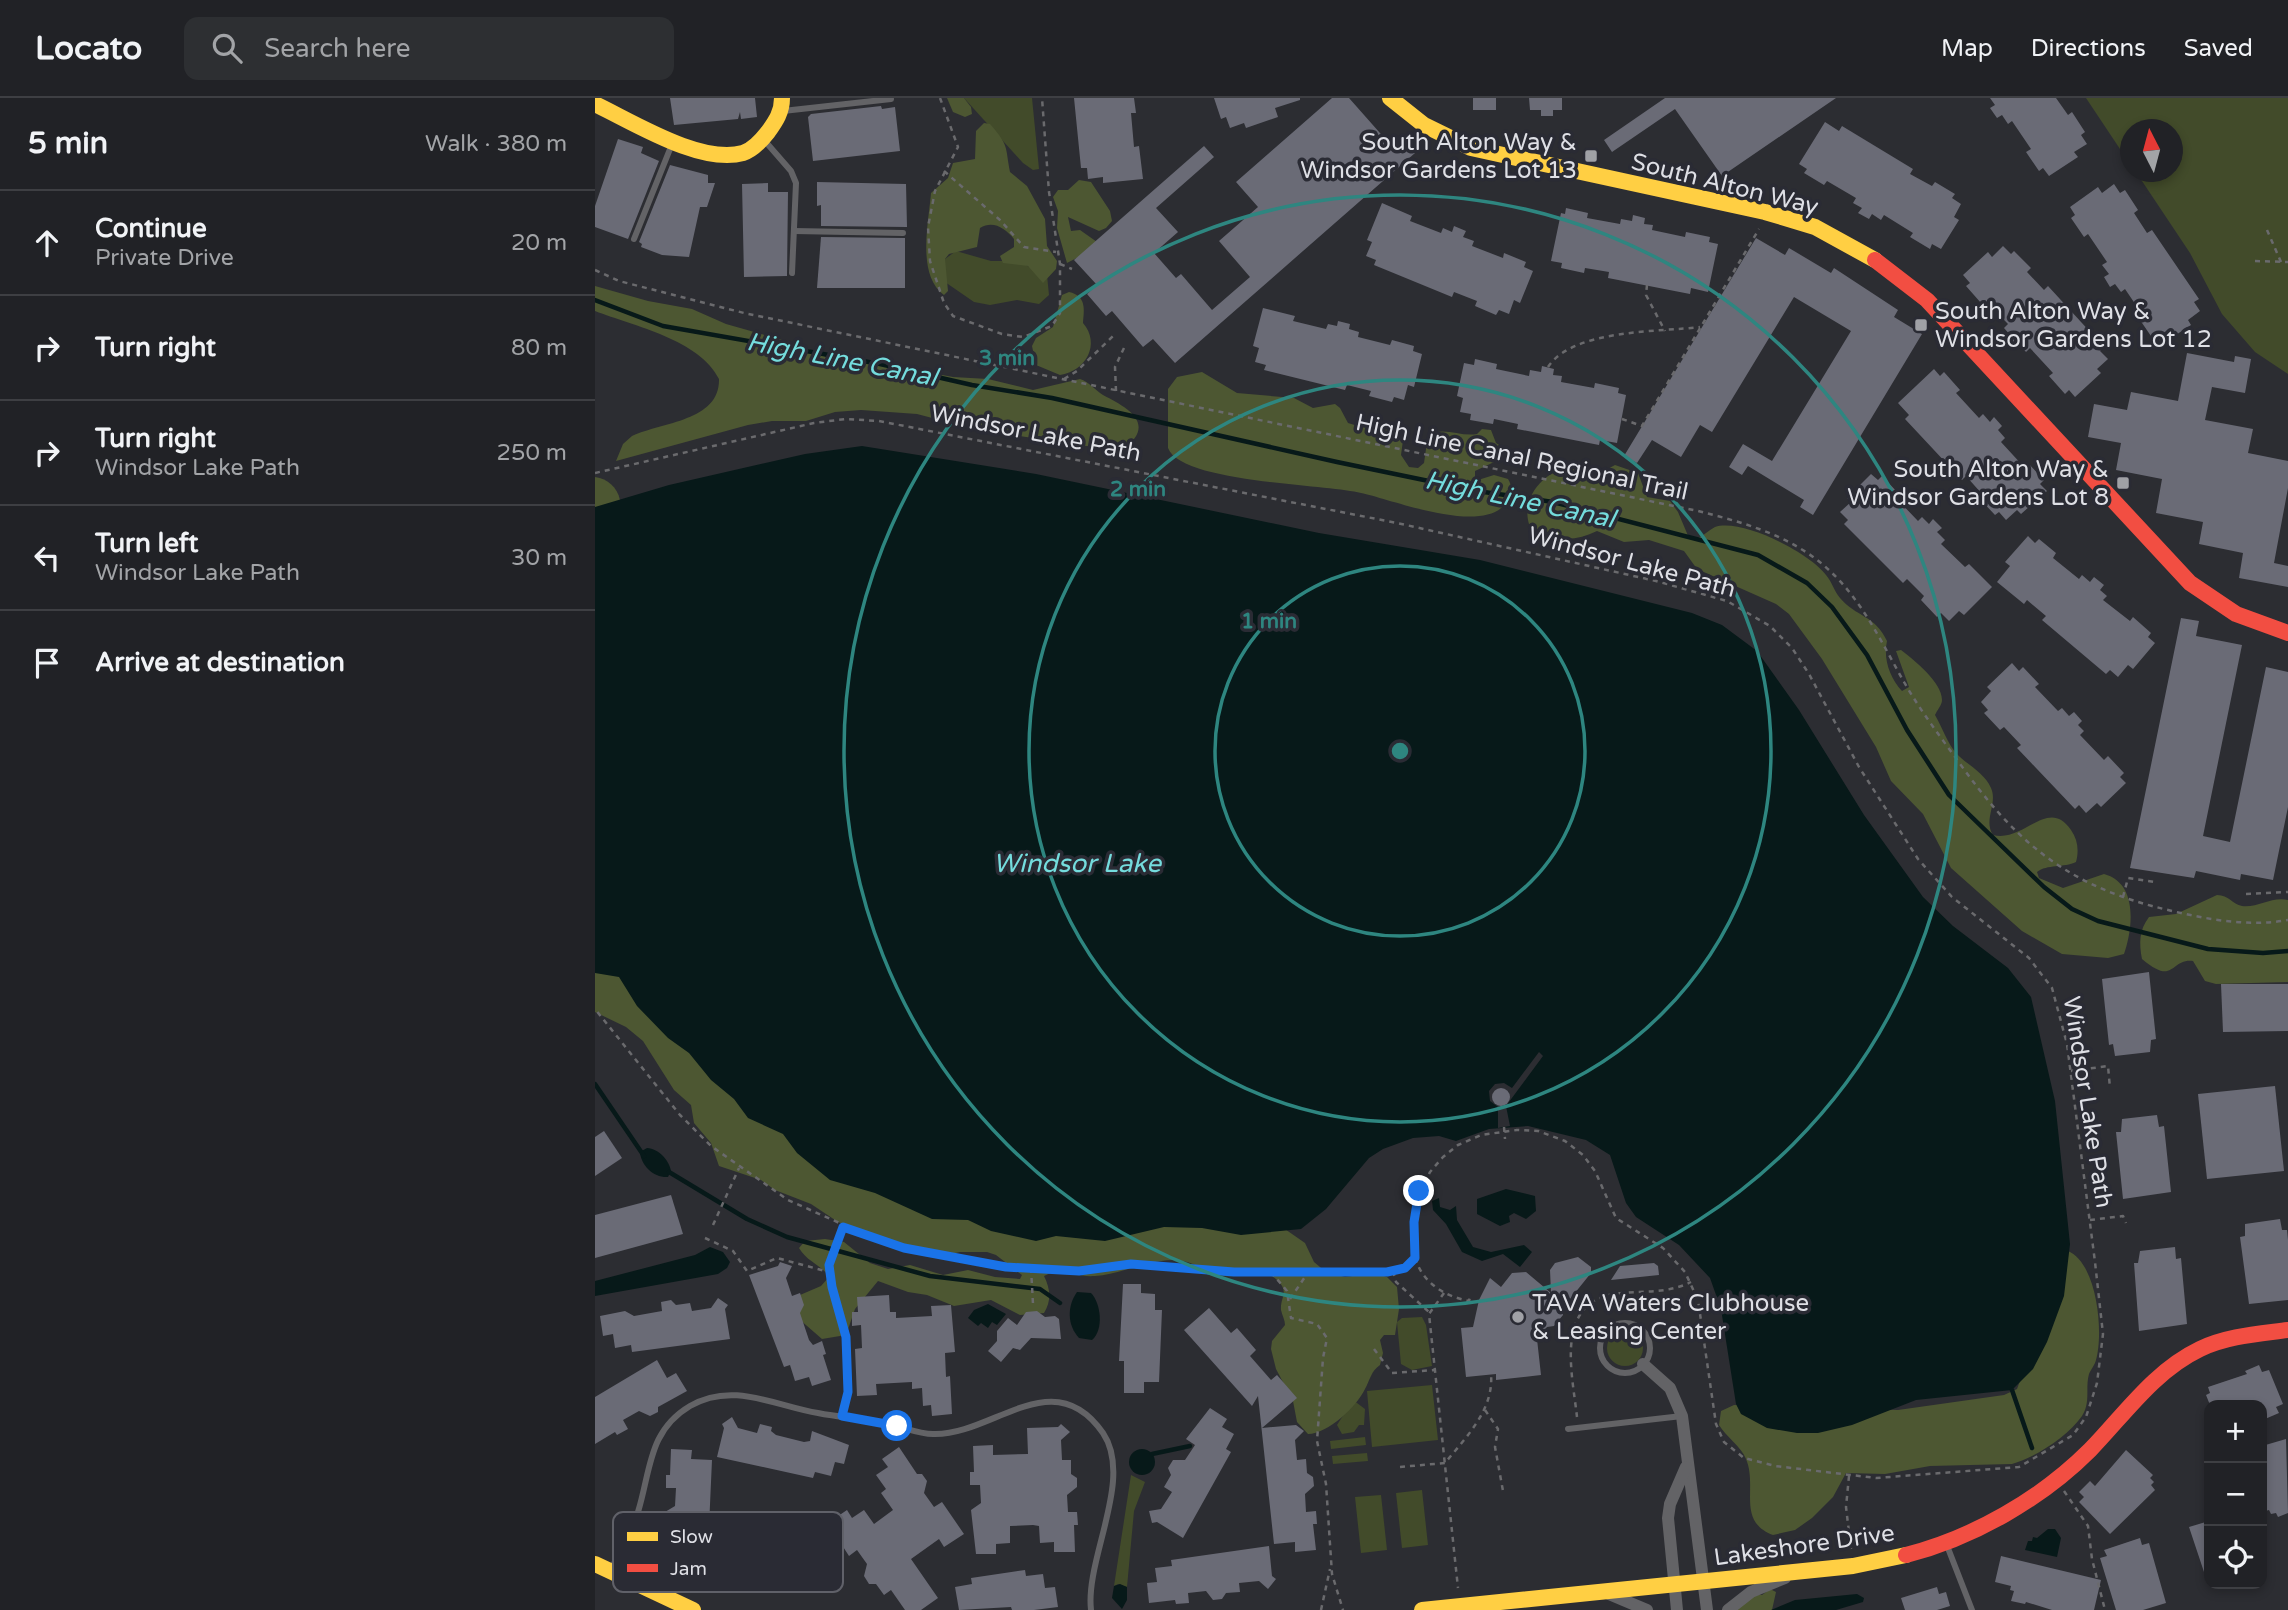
<!DOCTYPE html>
<meta charset="utf-8">
<style>
body{margin:0;font-family:"Varela Round",sans-serif;background:#2d2f32;color:#f1f3f6}
.controls{position:absolute;right:21px;bottom:21px;display:grid;overflow:hidden;border-radius:14px;box-shadow:0 4px 10px #0003}
.controls button{width:63px;height:63px;display:grid;place-items:center;padding:0;border:0;border-bottom:2px solid #3e3f43;background:#212226;color:#f1f3f6;font:35px sans-serif}
.compass{position:absolute;left:1525px;top:21px;width:63px;height:63px;border-radius:50%;background:#212226;box-shadow:0 4px 10px #0003;rotate:354deg}
.stop{position:absolute;width:21px;height:21px;margin:-16px;border:5px solid #1a73e8;border-radius:50%;background:#fff}
.stop.end{background:#1a73e8;border-color:#fff;box-shadow:0 2px 7px #0008}
.list{margin:0;padding:0;list-style:none}
h2{display:flex;justify-content:space-between;align-items:center;height:91px;margin:0;padding:0 28px;font-size:30px}
h2 small{font-size:23px;font-weight:400;color:#a2a4a7}
.list li{display:grid;grid-template-columns:46px 1fr auto;gap:21px;align-items:center;box-sizing:border-box;height:105px;padding:0 28px;border-top:2px solid #3e3f43}
.list b{display:block;font-size:26px;white-space:nowrap}
.list p{margin:0;font-size:23px;white-space:nowrap;color:#a2a4a7}
.list em{font-size:23px;font-style:normal;color:#a2a4a7}
.icon{flex:none;width:38px;height:38px;fill:none;stroke:currentColor;stroke-width:2;stroke-linecap:round;stroke-linejoin:round}
.map{position:relative;flex:none;width:1693px;height:1512px;overflow:hidden}
header{display:flex;align-items:center;gap:42px;box-sizing:border-box;height:98px;padding:0 35px;background:#212226;border-bottom:2px solid #3e3f43}
header strong{font-size:33px}
nav{display:flex;gap:38px;margin-inline-start:auto;font-size:24px}
.search{width:490px;height:63px;background:#2d2f32;display:flex;align-items:center;gap:18px;box-sizing:border-box;padding:0 24px;border-radius:14px;color:#a2a4a7;font-size:26px}
main{display:flex}
aside{flex:1;background:#212226}
.map>svg:first-child{display:block}
</style>
<header>
<strong>Locato</strong>
<div class="search"><svg class="icon" aria-label="search" viewBox="0 0 24 24"><circle cx="10" cy="10" r="6"/><path d="M15 15l6 6"/></svg>Search here</div>
<nav><a>Map</a><a>Directions</a><a>Saved</a></nav>
</header>
<main>
<aside>
<h2>5 min<small>Walk · 380 m</small></h2>
<ul class="list">
<li><svg class="icon" aria-label="ahead" viewBox="0 0 24 24"><path d="M12 20V5M6 11l6-6 6 6"/></svg><div><b>Continue</b><p>Private Drive</p></div><em>20 m</em></li>
<li><svg class="icon" aria-label="right" viewBox="0 0 24 24"><path d="M7 20v-9h11M14 6l5 5-5 5"/></svg><div><b>Turn right</b></div><em>80 m</em></li>
<li><svg class="icon" aria-label="right" viewBox="0 0 24 24"><path d="M7 20v-9h11M14 6l5 5-5 5"/></svg><div><b>Turn right</b><p>Windsor Lake Path</p></div><em>250 m</em></li>
<li><svg class="icon" aria-label="left" viewBox="0 0 24 24"><path d="M17 20v-9H6M10 6l-5 5 5 5"/></svg><div><b>Turn left</b><p>Windsor Lake Path</p></div><em>30 m</em></li>
<li><svg class="icon" aria-label="arrive" viewBox="0 0 24 24"><path d="M6 21V4h12l-3 4 3 4H6"/></svg><div><b>Arrive at destination</b></div></li>
</ul>
</aside>
<div class="map">
<svg width="1693" height="1512" viewBox="0 0 1693 1512">
<rect width="100%" height="100%" fill="#2c2d32"/>
<g fill="#424b2a">
<polygon points="369,0 437,0 444,71 438,72 428,65"/>
<polygon points="1491,0 1693,0 1693,276 1660,254 1627,216 1595,155 1541,74 1577,74 1577,32 1535,32 1535,66"/>
<polygon points="361,153 396,163 422,163 452,177 454,197 444,206 422,202 395,207 379,204 350,184 350,161"/>
<polygon points="827,1219 831,1227 837,1268 817,1272 806,1266 802,1224 807,1220"/>
<circle cx="1030" cy="1250" r="18"/>
<polygon points="837,1287 843,1342 777,1349 772,1293"/>
<polygon points="758,1302 770,1311 769,1327 764,1327 759,1334 747,1336 742,1327"/>
<polygon points="770,1339 771,1347 736,1351 735,1343"/>
<polygon points="772,1355 773,1363 738,1366 737,1358"/>
<polygon points="536,1377 550,1384 539,1413 532,1489 523,1486 519,1488"/>
<polygon points="827,1392 833,1447 807,1450 801,1395"/>
<polygon points="786,1397 792,1452 766,1455 760,1399"/>
</g>
<g fill="#4d5732">
<polygon points="352,0 369,0 376,9 377,16 370,19 358,14"/>
<path d="M389,25l6,1c19,22 15,21 20,48l17,14 18,33 2,27 10,15 -1,8 -13,14 -15,-17 -25,-3 -3,-7 14,-9v-8c-9,-11 -21,-19 -34,-11l-3,19 -28,7 -4,5 3,32 -4,4c-28,-20 -15,-74 -13,-102l17,-15 5,-15 22,-4 1,-28z"/>
<polygon points="484,82 496,84 515,113 517,123 511,130 504,133 473,119 476,133 485,132 502,144 497,152 472,165 462,130 463,113 458,99 463,92 473,92"/>
<path d="M0,188l53,15 44,8 34,15 74,21 28,13 29,1 96,18 35,2 45,11 47,-11c9,3 15,11 23,16 25,13 55,29 19,55l-15,-1 -129,-19 -61,-16 -56,-4 -26,2 -29,9h-34l-24,4 -132,36 7,-17 9,-8c31,-14 88,-15 87,-57 -19,-39 -85,-53 -124,-68z"/>
<path d="M474,194c18,4 15,18 14,31 18,21 3,48 -23,52l-24,-10 -4,-19 4,-8 17,-11 9,-32z"/>
<path d="M607,274l35,21 57,5 19,10 22,-4 5,4 8,15c12,4 20,6 30,-3l21,6 5,7 -3,22 8,12 9,1 6,-5 4,-28c16,-9 32,2 49,-1l5,-5 9,1 5,13 11,7 2,5 -34,16v6l3,3 16,-5 14,4c5,8 3,13 0,20 -18,40 -117,0 -147,-6 -35,-9 -180,-10 -193,-45v-59l9,-12z"/>
<path d="M1020,367l23,8 9,24 23,4 8,11 11,26 8,1c6,-3 12,-9 18,-12 27,-9 95,26 111,48 6,7 8,16 14,23 16,19 35,17 47,43 -4,18 3,37 15,50l7,-4 -13,-36 5,-1c13,10 41,32 41,50 0,5 -5,10 -7,15 7,12 13,29 21,38 11,12 28,19 35,35 7,16 -8,32 2,47 31,8 55,-39 78,-5 7,10 8,21 5,32 -12,6 -29,2 -39,10l2,6 24,10 41,-14c34,9 29,54 20,80l-16,4 -46,-4 -40,-23 -71,-63 -28,-54 -32,-33 -15,-34 -54,-88 -33,-45 -13,-10 -79,-35 -13,-18 -35,-11 -25,2 -27,-11c-24,12 -47,10 -68,-7 -10,-33 28,-67 61,-54l3,11 5,1 6,-11z"/>
<path d="M0,379c13,2 22,10 25,23l-25,11z"/>
<path d="M1622,797c12,0 15,9 25,11 16,2 30,-10 46,-6v82l-72,2 -11,-3 -12,-20c-23,-3 -18,26 -51,-2 -3,-16 -3,-29 7,-42l27,-3z"/>
<path d="M0,868l20,6 531,250 136,5 23,16 9,19 12,10 19,5 30,-4 12,4 10,10 2,22 -4,26h-11l-4,5 3,13 -3,12c-9,6 -10,15 -15,24 -8,17 -37,45 -57,45l-11,-12 -4,-21 -17,-32 -5,-20 1,-8 13,-16c0,-5 -3,-10 -4,-15 -1,-13 9,-18 -4,-30 -14,-13 -34,-2 -52,-4 -18,-2 -31,-16 -51,-16 -27,0 -52,14 -79,16 -29,2 -17,-16 -51,0 6,12 8,24 0,37l-24,2 -29,-15 -37,6 -27,-11 -19,-3 -30,-11 -23,28 -9,26 -24,4 -23,-20 1,-24 21,-9 8,-9c-7,-12 -22,-15 -30,-29l6,-7 20,-2 19,3 26,21 18,6 22,-4 33,10 25,-5 27,7 25,2 2,-4 -26,-20 -9,-3h-27l-22,5 -28,-6 -72,-29 -27,-18 -36,-14 -14,-10 -42,-14 -8,-23 -17,-20 -3,-18 -17,-15 -31,-49 -17,-14 -31,-15z"/>
<path d="M1473,1153c29,12 36,81 28,109 -1,5 -5,9 -7,14 -4,14 2,28 -7,42 -15,21 -46,41 -70,48l-82,2 -45,8 -39,-1 -13,24 -21,21 -17,12 -22,5c-37,-14 -15,-48 -27,-76 -5,-13 -20,-22 -27,-34l2,-14 13,-6 164,5 106,-15 13,-6z"/>
<polygon points="1175,1491 1181,1494 1177,1512 1140,1512 1157,1495 1167,1497"/>
</g>
<g fill="#071919">
<polygon points="267,348 441,376 724,435 885,462 1097,515 1127,527 1162,553 1204,612 1269,717 1328,799 1358,828 1413,870 1436,899 1460,1003 1475,1146 1469,1198 1452,1244 1438,1271 1417,1292 1321,1302 1257,1327 1223,1335 1202,1335 1172,1330 1146,1316 1141,1306 1126,1211 1115,1180 1084,1147 1041,1119 1031,1105 1015,1057 991,1042 933,1028 894,1031 861,1043 844,1038 818,1040 788,1051 774,1060 731,1111 706,1131 646,1137 607,1130 569,1129 510,1143 461,1138 441,1143 396,1133 373,1122 337,1121 280,1095 235,1082 202,1055 188,1036 153,1020 139,1001 116,982 94,955 73,940 42,908 24,879 0,875 0,409 74,387 210,356"/>
<path d="M52,1050c12,1 22,12 24,23l-3,6c-14,1 -27,-11 -28,-25z"/>
<polygon points="911,1091 940,1098 941,1113 931,1121 919,1115 914,1118 915,1124 905,1128 882,1116 882,1101"/>
<polygon points="844,1100 845,1109 855,1112 861,1108 862,1122 878,1149 896,1154 929,1147 937,1154 925,1169 908,1156 887,1163 867,1154 851,1126 838,1112 837,1103"/>
<polygon points="115,1149 128,1154 135,1164 132,1170 123,1176 0,1198 0,1183 100,1157"/>
<path d="M482,1194l14,1c10,10 13,37 1,47l-13,-2c-12,-13 -12,-32 -2,-46z"/>
<polygon points="393,1206 411,1216 402,1227 397,1224 393,1230 386,1225 383,1228 373,1220 379,1212"/>
<circle cx="547" cy="1364" r="13"/>
<polygon points="1460,1431 1466,1440 1462,1459 1430,1452 1433,1443 1437,1443 1438,1439 1442,1440 1453,1431"/>
<polygon points="525,1486 532,1489 532,1502 527,1511 517,1500 519,1488"/>
<polygon points="1262,1496 1269,1500 1268,1504 1241,1512 1176,1512 1200,1502"/>
</g>
<polygon fill="#2c2d32" points="944,954 948,958 911,1008 915,1028 903,1030 903,1009 895,1003 894,993 900,986 909,985 917,990"/>
<g fill="none" stroke-linecap="round" stroke-linejoin="round">
<g stroke="#071919" stroke-width="4.5">
<polyline points="0,202 68,228 285,266 377,287 457,300 742,364 882,393 958,404 1163,457 1212,485 1237,509 1272,557 1312,632 1354,697 1449,789 1477,811 1503,823 1613,851 1668,855 1693,853"/>
<polyline points="0,986 49,1058"/>
<polyline points="74,1074 152,1121 192,1139 335,1178 445,1191 465,1205"/>
<polyline points="1417,1292 1437,1350"/>
<polyline points="557,1356 595,1348"/>
</g>
</g>
<g fill="#6a6b76">
<polygon points="75,0 160,0 162,19 146,21 145,14 143,21 79,27"/>
<polygon points="479,0 539,0 541,15 536,15 539,49 544,48 548,81 508,85 508,79 493,81 492,70 486,70"/>
<polygon points="619,0 705,0 705,2 680,10 683,19 651,30 649,25 635,30 631,19 626,21"/>
<polygon points="737,0 754,0 800,52 810,43 820,55 580,265 558,241 548,249 517,213 511,218 492,196 502,187 479,162 609,48 619,59 561,110 583,134 559,155 581,180 586,176 617,212 655,179 624,143 663,109 641,84"/>
<rect x="878" y="0" width="23" height="12"/>
<polygon points="934,0 967,0 967,12 958,12 958,18 946,18 946,12 935,12"/>
<polygon points="1070,0 1241,0 1127,78 1080,11 1017,54 1009,42"/>
<polygon points="1395,0 1461,0 1473,17 1477,14 1490,34 1486,37 1492,46 1479,54 1483,59 1454,78 1448,70 1444,73 1431,54 1436,51 1417,23 1413,26 1407,17 1402,20 1395,10 1400,7"/>
<polygon points="286,8 287,11 300,9 305,53 218,63 213,19 216,16"/>
<polygon points="1230,24 1244,33 1247,28 1318,71 1315,76 1337,88 1340,84 1360,96 1357,100 1366,106 1359,119 1364,122 1346,151 1337,146 1335,151 1315,139 1318,135 1289,117 1286,122 1277,116 1274,121 1263,115 1267,110 1258,105 1261,100 1232,83 1229,87 1209,75 1212,71 1204,66"/>
<polygon points="23,41 48,49 46,55 64,63 33,141 0,129 0,108"/>
<polygon points="75,67 113,77 113,85 120,85 112,109 105,109 94,159 67,157 46,149 47,146 44,144"/>
<polygon points="222,84 311,86 312,129 226,128 226,107 222,108"/>
<polygon points="173,85 173,94 193,94 192,178 149,179 147,86"/>
<polygon points="1519,86 1525,95 1530,92 1543,112 1539,115 1552,135 1557,132 1604,201 1599,204 1605,213 1593,222 1596,227 1567,246 1562,238 1558,241 1545,222 1549,219 1530,191 1526,194 1520,186 1515,189 1509,179 1514,176 1507,167 1512,164 1493,136 1489,139 1476,120 1480,117 1475,109 1503,89 1507,95"/>
<polygon points="787,105 817,118 815,123 846,135 848,130 857,134 859,128 871,133 868,139 879,143 877,148 908,160 909,155 931,164 929,169 938,173 925,205 919,202 914,216 904,212 901,217 880,208 882,203 859,194 857,199 779,167 781,162 771,158 777,144 772,142"/>
<polygon points="971,110 993,115 992,120 1025,126 1026,121 1037,123 1038,117 1050,120 1049,126 1058,127 1057,132 1090,139 1091,134 1115,139 1114,144 1123,146 1113,194 1096,190 1095,196 1013,180 1014,174 990,170 989,175 966,170 967,165 956,163 966,115 970,116"/>
<polygon points="226,139 310,140 310,190 222,190"/>
<polygon points="1161,140 1190,157 1194,150 1236,175 1239,170 1303,212 1299,219 1327,236 1218,417 1205,409 1209,402 1153,368 1147,377 1134,369 1148,346 1177,363 1256,233 1199,199 1117,334 1105,327 1086,359 1057,342 1042,365 1029,358"/>
<polygon points="1408,148 1416,156 1419,153 1436,170 1432,174 1449,192 1453,188 1509,249 1505,253 1513,261 1502,271 1506,275 1480,299 1474,292 1470,296 1454,278 1458,275 1435,250 1431,254 1425,247 1420,251 1412,242 1416,238 1409,230 1413,226 1390,202 1386,205 1371,188 1375,185 1368,177 1393,154 1397,159"/>
<polygon points="668,210 700,218 698,223 731,231 733,226 742,228 743,223 755,226 754,231 764,234 763,239 795,247 797,242 819,248 818,253 827,256 819,289 813,287 809,302 799,299 797,304 774,298 776,293 752,287 750,292 669,272 671,267 660,264 664,250 658,248"/>
<polygon points="1592,255 1639,264 1640,258 1656,261 1650,295 1617,289 1610,322 1658,331 1653,355 1693,363 1693,390 1679,465 1693,468 1693,489 1644,480 1648,455 1604,446 1608,424 1561,415 1567,381 1521,372 1526,345 1493,339 1499,306 1532,312 1536,294 1583,303"/>
<polygon points="880,261 902,266 901,271 934,278 935,272 946,274 947,268 959,271 958,277 967,278 966,284 999,290 1000,285 1024,290 1023,295 1031,297 1022,345 1005,342 1004,347 922,331 923,326 899,321 898,326 875,322 876,316 865,314 868,300 862,298 869,265 879,267"/>
<polygon points="1339,271 1345,278 1349,274 1365,292 1361,295 1384,320 1388,316 1395,324 1399,319 1407,328 1403,332 1410,340 1406,344 1429,369 1433,365 1449,382 1445,386 1452,393 1426,416 1422,412 1411,422 1404,414 1400,417 1384,400 1387,396 1371,378 1367,382 1310,321 1314,317 1303,305"/>
<polygon points="1276,376 1283,382 1287,378 1303,395 1300,399 1323,423 1327,419 1334,426 1338,421 1347,430 1342,434 1350,442 1346,446 1370,469 1374,466 1397,489 1369,517 1364,513 1354,523 1346,515 1342,519 1326,502 1329,498 1312,481 1308,485 1249,426 1253,422 1245,414 1256,404 1252,400"/>
<polygon points="1433,438 1440,445 1444,441 1461,455 1458,460 1484,481 1487,477 1495,484 1499,479 1509,487 1505,492 1512,498 1508,502 1535,523 1538,519 1556,535 1553,539 1560,545 1538,571 1533,567 1523,579 1515,572 1511,576 1447,522 1451,518 1432,502 1429,506 1402,484 1415,468 1410,464"/>
<polygon points="1586,520 1604,523 1601,538 1647,547 1608,738 1635,744 1671,569 1693,574 1693,709 1678,782 1646,776 1645,782 1601,773 1599,780 1535,770"/>
<polygon points="1417,565 1424,573 1428,569 1444,586 1440,589 1463,613 1467,610 1474,618 1479,614 1487,623 1483,627 1489,633 1485,637 1509,662 1513,658 1529,675 1525,679 1531,685 1506,709 1502,705 1491,715 1484,707 1480,711 1422,650 1426,647 1409,629 1405,632 1389,615 1393,612 1386,604 1396,593 1392,589"/>
<polygon points="1554,874 1561,941 1556,942 1555,954 1520,958 1518,946 1514,947 1507,881"/>
<polygon points="1626,886 1693,886 1693,933 1628,934"/>
<polygon points="1680,988 1689,1073 1612,1081 1603,996"/>
<circle cx="906" cy="999" r="9"/>
<polygon points="1562,1017 1564,1029 1569,1028 1576,1094 1528,1101 1521,1034 1526,1034 1527,1021"/>
<polygon points="9,1033 27,1060 0,1078 0,1039"/>
<polygon points="76,1097 88,1136 0,1160 0,1117"/>
<polygon points="1685,1121 1687,1132 1692,1132 1693,1142 1693,1202 1654,1206 1645,1139 1650,1138 1650,1126"/>
<polygon points="1580,1149 1581,1161 1586,1160 1592,1226 1544,1233 1539,1165 1543,1165 1545,1153"/>
<polygon points="983,1159 996,1169 996,1175 967,1211 968,1217 959,1228 952,1229 942,1241 946,1277 901,1282 901,1276 871,1279 866,1230 878,1229 884,1202 895,1180 906,1189 917,1175 931,1174 956,1195 955,1172 960,1165"/>
<polygon points="185,1164 197,1168 191,1180 197,1198 205,1195 209,1207 205,1215 214,1242 218,1247 227,1243 231,1256 228,1257 236,1282 217,1288 214,1279 200,1283 195,1267 189,1269 154,1177 183,1168"/>
<polygon points="1059,1165 1063,1168 1064,1177 1016,1182 1025,1168"/>
<polygon points="528,1186 546,1186 546,1195 560,1196 560,1212 567,1212 564,1284 549,1284 549,1295 529,1295 529,1263 524,1263"/>
<polygon points="294,1197 295,1214 301,1214 301,1220 337,1218 336,1208 356,1207 360,1254 350,1255 351,1279 355,1278 357,1316 337,1318 336,1307 328,1308 327,1290 317,1291 317,1284 281,1286 282,1297 262,1298 260,1251 267,1250 266,1227 257,1228 257,1214 263,1214 262,1199"/>
<polygon points="123,1200 133,1207 130,1211 135,1241 37,1254 36,1247 20,1250 18,1236 8,1238 5,1218 30,1213 39,1218 67,1213 66,1204 76,1202 81,1207 95,1205 97,1213 116,1210"/>
<polygon points="614,1210 636,1235 642,1230 661,1252 655,1258 676,1282 682,1277 702,1300 667,1330 701,1327 709,1333 700,1342 702,1362 711,1361 712,1375 718,1379 719,1388 710,1396 711,1414 721,1413 722,1426 718,1426 721,1452 700,1454 700,1444 679,1446 663,1298 657,1308 589,1232"/>
<polygon points="442,1213 450,1219 460,1218 464,1221 466,1241 436,1240 425,1252 418,1250 406,1264 393,1253 402,1243 402,1233 413,1220 422,1227 431,1214"/>
<polygon points="62,1262 72,1280 81,1275 92,1293 63,1309 63,1314 55,1318 44,1313 28,1322 33,1331 22,1337 20,1334 0,1346 0,1299"/>
<polygon points="1664,1267 1667,1274 1674,1272 1688,1306 1681,1309 1684,1315 1670,1321 1667,1307 1615,1307 1611,1297 1615,1295 1613,1289 1652,1276 1650,1273"/>
<polygon points="615,1310 632,1321 627,1329 639,1336 631,1351 636,1354 588,1440 562,1424 557,1425 554,1413 566,1411 577,1394 569,1389 576,1377 573,1370 578,1362 590,1362 600,1347 591,1341"/>
<polygon points="137,1319 143,1330 162,1335 165,1326 177,1329 176,1333 181,1337 209,1344 215,1343 217,1333 254,1347 249,1366 240,1364 236,1378 220,1374 218,1380 122,1359 129,1330 127,1326"/>
<polygon points="466,1326 475,1334 466,1342 467,1362 476,1362 476,1376 482,1380 482,1389 472,1397 473,1414 482,1414 483,1427 479,1427 480,1454 459,1454 459,1444 445,1445 444,1428 438,1427 415,1428 415,1445 401,1446 401,1456 381,1456 376,1412 386,1405 385,1387 375,1387 375,1374 379,1374 378,1348 398,1347 398,1357 433,1356 432,1330 463,1329"/>
<polygon points="1691,1341 1693,1415 1683,1419 1681,1415 1676,1416 1674,1412 1667,1414 1667,1348"/>
<polygon points="304,1349 322,1376 327,1376 332,1383 329,1395 339,1409 347,1404 369,1436 349,1449 344,1441 316,1461 343,1500 326,1512 310,1512 296,1492 289,1497 281,1486 274,1486 269,1478 272,1466 262,1452 254,1458 243,1441 201,1459 199,1464 191,1468 180,1461 164,1468 168,1477 130,1489 122,1470 164,1453 143,1452 139,1441 189,1420 192,1426 208,1419 213,1432 223,1428 224,1431 252,1412 257,1420 269,1412 279,1426 298,1412 286,1395 291,1391 281,1377 293,1369 287,1361"/>
<polygon points="76,1351 97,1352 96,1361 117,1362 113,1451 93,1450 92,1460 72,1459 73,1427 70,1423 70,1414 80,1408 81,1390 71,1390 71,1377 75,1377"/>
<polygon points="1531,1352 1558,1377 1555,1380 1559,1384 1556,1387 1560,1392 1515,1436 1484,1404 1489,1399 1484,1394 1495,1383 1500,1388"/>
<polygon points="1614,1423 1614,1483 1612,1483 1594,1429"/>
<polygon points="1545,1440 1547,1447 1554,1445 1571,1505 1548,1512 1521,1512 1505,1460 1512,1458 1509,1452"/>
<polygon points="674,1448 677,1478 681,1481 673,1491 664,1483 644,1485 645,1494 631,1495 627,1501 618,1502 611,1493 593,1495 594,1505 581,1506 580,1502 554,1505 552,1485 562,1484 560,1470 577,1468 576,1462"/>
<polygon points="1406,1458 1506,1482 1499,1512 1457,1512 1431,1504 1430,1506 1416,1503 1419,1493 1415,1492 1416,1488 1400,1484"/>
<polygon points="430,1472 431,1478 448,1476 450,1490 460,1489 463,1509 439,1512 417,1512 416,1509 364,1512 360,1489 377,1486 376,1480"/>
<polygon points="1342,1489 1344,1496 1351,1494 1355,1508 1342,1512 1310,1512 1306,1500"/>
</g>
<g fill="none" stroke-linecap="round" stroke-linejoin="round">
<g stroke="#6a6a6d" stroke-width="2.5" stroke-dasharray="5 5" stroke-linecap="butt">
<polyline points="345,0 363,49 340,93 333,129 335,163 349,205 358,218 407,236 428,239 457,228 465,215 465,166 454,94 447,0"/>
<polyline points="349,73 405,122 429,149 461,154"/>
<polyline points="1672,132 1686,164"/>
<polyline points="1660,163 1693,164"/>
<polyline points="465,166 477,171"/>
<path d="M0,172l24,11 125,32 954,198c48,12 97,26 133,61 32,30 52,73 73,110 16,28 35,53 54,79 54,76 102,120 194,145 43,11 91,22 136,14"/>
<polyline points="1052,187 1051,197 1070,233"/>
<path d="M953,269c25,-38 111,-35 152,-40"/>
<polyline points="469,281 482,273 518,238"/>
<polyline points="521,293 520,269 529,250"/>
<polyline points="1027,321 1047,328 1164,131"/>
<polyline points="0,375 219,325 251,321 284,323 802,425 1061,483 1132,503 1175,528 1197,550 1214,576 1264,669 1323,761 1357,799 1434,860 1457,890 1472,946 1500,1164 1508,1236 1502,1285 1491,1319 1478,1337 1424,1369 1281,1380 1180,1368 1149,1360 1129,1344 1121,1326 1103,1202 1090,1174 1068,1150 1021,1120 1000,1073 988,1057 970,1043 943,1033 922,1032 886,1037 863,1047 848,1059 835,1074 823,1098 820,1160 804,1172 653,1175 531,1165 472,1173 386,1165 287,1144 193,1102 116,1048 85,1017 0,911"/>
<polyline points="1651,796 1693,794"/>
<polyline points="1528,799 1533,780 1559,784"/>
<polyline points="1476,973 1513,968 1515,990"/>
<polyline points="909,1029 910,1041"/>
<polyline points="1495,1122 1528,1118 1531,1125"/>
<polyline points="118,1127 144,1070"/>
<polyline points="248,1129 235,1160 234,1174 250,1231 252,1294 250,1309"/>
<polyline points="110,1140 138,1153 152,1173 182,1160 234,1174"/>
<path d="M820,1160c8,25 29,38 54,43l2,-7"/>
<polyline points="436,1170 438,1206"/>
<polyline points="798,1173 801,1184 834,1214"/>
<polyline points="676,1174 692,1193 696,1220 722,1226 732,1240 728,1260 722,1343 731,1386 737,1476 748,1512"/>
<polyline points="849,1195 834,1216 863,1490"/>
<polyline points="695,1201 714,1173"/>
<polyline points="779,1251 797,1275 840,1272"/>
<polyline points="890,1312 903,1331 900,1349 908,1393"/>
<path d="M982,1319c-5,-46 -24,-119 45,-124 25,-2 47,0 69,-11"/>
<path d="M805,1369l45,-4c21,-26 49,-53 46,-89"/>
<polyline points="1254,1378 1251,1409 1256,1451"/>
<polyline points="1469,1393 1493,1428 1497,1461 1510,1512"/>
<polyline points="726,1512 735,1471"/>
</g>
<g stroke="#636366" stroke-width="6">
<polyline points="188,13 296,1"/>
<polyline points="169,42 196,73 201,85 197,175"/>
<polyline points="199,133 308,135"/>
<polyline points="39,141 77,46"/>
<circle cx="1030" cy="1250" r="25"/>
<polyline points="973,1331 1087,1318"/>
<polyline points="1351,1445 1377,1512"/>
<path d="M16,1471c10,-18 22,-37 27,-57 13,-42 10,-81 52,-106 43,-25 85,0 128,7 25,5 50,6 74,12 13,3 28,9 41,9 60,2 120,-73 170,-1 31,46 -18,126 -12,177"/>
</g>
<g stroke="#636366" stroke-width="12">
<polyline points="1048,1266 1075,1290 1087,1318 1112,1512"/>
<polyline points="1014,1496 1052,1512"/>
<polyline points="1082,1512 1073,1420 1075,1406 1091,1369"/>
<polyline points="1133,1512 1156,1494 1190,1480"/>
</g>
<g stroke="#ffcf43" stroke-width="16">
<polyline points="795,0 829,27 876,50 1170,114 1220,129 1280,162"/>
<path d="M0,6c38,18 106,61 148,49 10,-3 18,-12 25,-21 8,-11 14,-20 14,-34"/>
<polyline points="0,1466 98,1512"/>
<polyline points="827,1512 1258,1468 1311,1457"/>
</g>
<g stroke="#f24e42" stroke-width="16">
<polyline points="1280,162 1332,202 1595,485 1641,516 1693,535"/>
<path d="M1311,1457c67,-17 135,-56 184,-105 34,-35 64,-79 110,-101 27,-13 58,-15 88,-19"/>
</g>
</g>
<g fill="none" stroke-linecap="round" stroke-linejoin="round">
<polyline stroke="#1a73e8" stroke-width="9" points="302,1328 247,1318 253,1294 251,1239 237,1189 234,1167 248,1129 309,1150 411,1169 484,1173 536,1166 639,1174 792,1174 810,1170 820,1160 819,1124 824,1093"/>
</g>
<g fill="none" stroke="#2e8680" stroke-width="3.5">
<circle cx="805" cy="653" r="185"/>
<circle cx="805" cy="653" r="371"/>
<circle cx="805" cy="653" r="556"/>
</g>
<g fill="#a0a1a6" stroke="#2a2b34" stroke-width="2.5">
<rect x="989" y="51" width="14" height="14" rx="3.5"/>
<rect x="1319" y="220" width="14" height="14" rx="3.5"/>
<rect x="1521" y="378" width="14" height="14" rx="3.5"/>
<circle cx="923" cy="1219" r="7"/>
</g>
<g text-anchor="middle" stroke-width="7" stroke-linejoin="round" paint-order="stroke">
<g font-size="24" fill="#dedfe5" stroke="#2a2b34" text-anchor="end">
<text x="982" y="52">South Alton Way &amp;<tspan x="982" dy="28">Windsor Gardens Lot 13</tspan></text>
<text x="1340" y="221" text-anchor="start">South Alton Way &amp;<tspan x="1340" dy="28">Windsor Gardens Lot 12</tspan></text>
<text x="1514" y="379">South Alton Way &amp;<tspan x="1514" dy="28">Windsor Gardens Lot 8</tspan></text>
<text x="937" y="1213" text-anchor="start">TAVA Waters Clubhouse<tspan x="937" dy="28">&amp; Leasing Center</tspan></text>
</g>
<g font-size="24" fill="#dedfe5" stroke="#2a2b34">
<text transform="translate(1130 86) rotate(14)" y="8">South Alton Way</text>
<text transform="translate(441 335) rotate(11)" y="8">Windsor Lake Path</text>
<text transform="translate(927 359) rotate(12)" y="8">High Line Canal Regional Trail</text>
<text transform="translate(1037 464) rotate(15)" y="8">Windsor Lake Path</text>
<text transform="translate(1493 1004) rotate(81)" y="8">Windsor Lake Path</text>
<text transform="translate(1209 1447) rotate(-8)" y="8">Lakeshore Drive</text>
</g>
<g font-size="26" font-style="italic" fill="#74dcdd" stroke="#2a2b34">
<text transform="translate(247 261) rotate(11)" y="9">High Line Canal</text>
<text transform="translate(925 401) rotate(12)" y="9">High Line Canal</text>
<text x="482" y="774">Windsor Lake</text>
</g>
</g>
<rect x="18" y="1414" width="230" height="80" rx="10" fill="#2a2b34" stroke="#606169" stroke-width="2"/>
<rect x="32" y="1434" width="31" height="9" fill="#ffcf43"/>
<rect x="32" y="1466" width="31" height="8" fill="#f24e42"/>
<g font-size="19" fill="#dedfe5">
<text x="75" y="1445">Slow</text>
<text x="75" y="1477">Jam</text>
</g>
<circle cx="805" cy="653" r="10" fill="#2e8680" stroke="#2a2b34" stroke-width="3.5"/>
<g font-size="21" text-anchor="middle" font-weight="bold" fill="#2e8680" stroke="#2a2b34" stroke-width="7" stroke-linejoin="round" paint-order="stroke">
<text x="412" y="267">3 min</text>
<text x="543" y="398">2 min</text>
<text x="674" y="530">1 min</text>
</g>
</svg>
<div class="controls">
<button>+</button>
<button>−</button>
<button><svg class="icon" aria-label="locate" viewBox="0 0 24 24"><circle cx="12" cy="12" r="6"/><path d="M12 2v4M12 18v4M2 12h4M18 12h4"/></svg></button>
</div>
<svg class="compass" viewBox="-18 -18 36 36"><path d="M0-13l5 13h-10z" fill="#e53935"/><path d="M0 13l5-13h-10z" fill="#a2a4a7"/></svg>
<div class="stop" style="left:302px;top:1328px"></div>
<div class="stop end" style="left:824px;top:1093px"></div>
</div>
</main>
